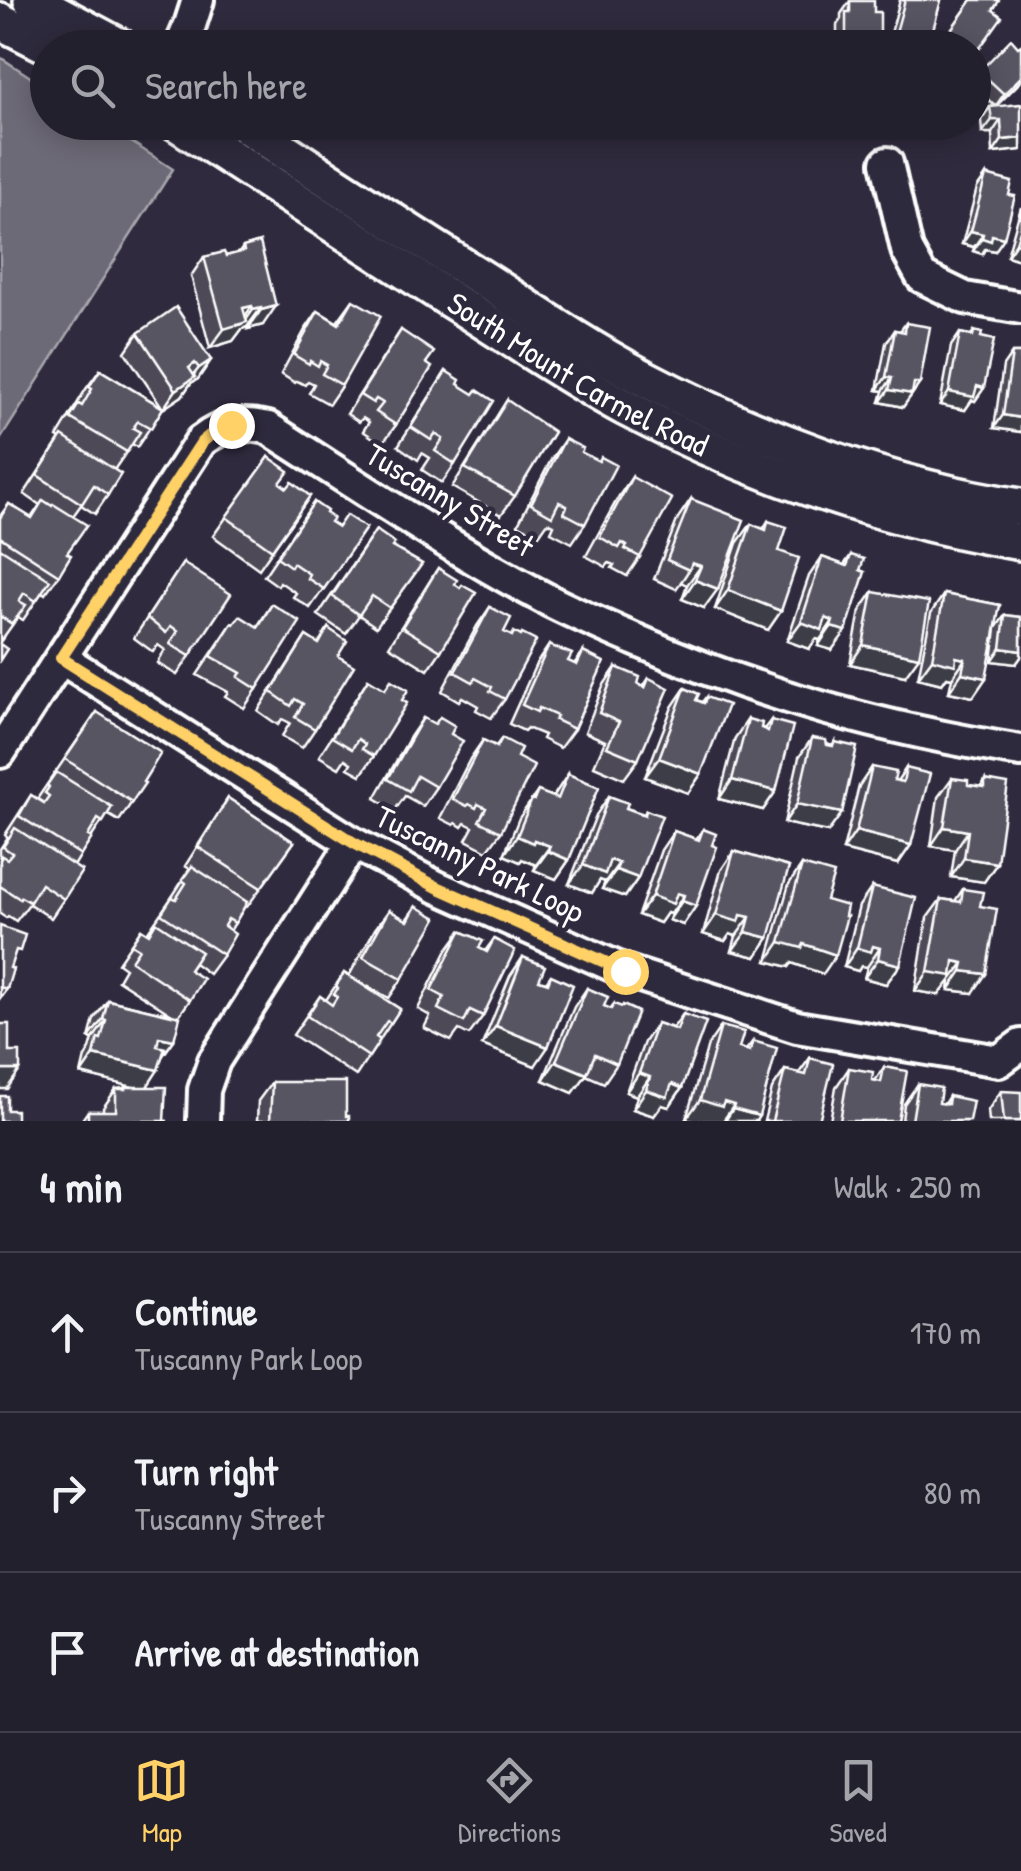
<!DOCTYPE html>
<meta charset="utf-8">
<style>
body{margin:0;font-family:"Patrick Hand",sans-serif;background:#2b2836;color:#f1f3f6}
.stop{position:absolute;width:30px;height:30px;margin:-22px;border:8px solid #ffd166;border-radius:50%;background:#fff}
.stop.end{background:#ffd166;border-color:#fff;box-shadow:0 2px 10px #0008}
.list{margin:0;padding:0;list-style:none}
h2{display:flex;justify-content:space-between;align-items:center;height:130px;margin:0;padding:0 40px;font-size:42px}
h2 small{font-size:32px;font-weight:400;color:#a3a3aa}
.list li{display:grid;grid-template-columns:65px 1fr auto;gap:30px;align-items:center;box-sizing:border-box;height:160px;padding:0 40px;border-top:2px solid #403e4a}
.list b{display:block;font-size:38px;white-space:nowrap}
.list p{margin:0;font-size:32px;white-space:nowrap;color:#a3a3aa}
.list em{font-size:32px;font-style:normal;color:#a3a3aa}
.icon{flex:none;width:55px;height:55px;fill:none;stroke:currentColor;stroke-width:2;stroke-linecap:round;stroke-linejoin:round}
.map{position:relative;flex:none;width:1021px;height:1121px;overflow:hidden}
.search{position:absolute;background:#23202e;box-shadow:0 5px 25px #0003;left:30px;right:30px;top:30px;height:110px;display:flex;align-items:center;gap:25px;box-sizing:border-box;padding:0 35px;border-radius:55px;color:#a3a3aa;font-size:38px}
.sheet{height:610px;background:#23202e}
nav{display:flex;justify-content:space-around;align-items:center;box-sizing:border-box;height:140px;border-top:2px solid #403e4a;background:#23202e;font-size:28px;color:#a3a3aa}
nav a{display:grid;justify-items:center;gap:5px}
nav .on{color:#ffd166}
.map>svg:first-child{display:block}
</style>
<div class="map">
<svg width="1021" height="1121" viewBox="0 0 1021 1121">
<rect width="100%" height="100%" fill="#2f2a3d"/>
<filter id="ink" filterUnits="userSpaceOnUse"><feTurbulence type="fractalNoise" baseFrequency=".01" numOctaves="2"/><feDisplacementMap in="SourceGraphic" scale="20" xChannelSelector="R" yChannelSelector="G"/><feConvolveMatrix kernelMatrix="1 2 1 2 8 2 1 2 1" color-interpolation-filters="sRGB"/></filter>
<g filter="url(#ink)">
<polygon fill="#6d6a77" stroke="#a7a6ad" stroke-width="2.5" points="0,57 47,88 48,122 102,123 173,169 0,440"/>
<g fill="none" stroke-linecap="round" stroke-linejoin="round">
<defs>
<g id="minor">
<polyline points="180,48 190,25 198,0"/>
<polyline points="887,163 907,250 922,277 965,298 1021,308"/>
<polyline points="61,658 353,843 437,887 625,971 797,1027 999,1061 1021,1045"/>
<path d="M0,752l201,-311c22,-17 40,-19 67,-13 91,58 182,120 278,171 29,15 60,28 90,41 128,56 247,89 385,111"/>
<polyline points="203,1121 204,1090 214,1061 353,843"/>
</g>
<g id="tertiary">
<polyline points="32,0 122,48"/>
<polyline points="0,21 53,48"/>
<path id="s1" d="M176,122c92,60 183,119 275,178 58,36 115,76 175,108 124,65 257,111 395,134"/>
<path d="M241,122c83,55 166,109 250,162 49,32 98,65 149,92 116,61 251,112 381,131"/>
</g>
</defs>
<use href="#minor" stroke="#fff" stroke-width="38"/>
<use href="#tertiary" stroke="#fff" stroke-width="42"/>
<use href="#minor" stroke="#2f2a3d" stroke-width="30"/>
<use href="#tertiary" stroke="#2f2a3d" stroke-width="35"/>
</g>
<g fill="#4d4956" stroke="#fff" stroke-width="2.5">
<polygon points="900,0 941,0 928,48 887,48"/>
<polygon points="972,0 993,10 974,48 940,48 939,46"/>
<polygon points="850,1 874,12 880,48 837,48 837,25 841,19 841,14"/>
<polygon points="974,77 1021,81 996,106 1021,150 993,153 992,133 982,133 981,120 990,107 995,106 980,92 974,98"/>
<polygon points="986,175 995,251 985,249 982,254 973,251 974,247 962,244 977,188"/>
<polygon points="1021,207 1021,259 1020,260 1007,256"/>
<polygon points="260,242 263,325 248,329 247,327 242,329 233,341 210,348 191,276 204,257 226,256 239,253 243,247"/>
<polygon points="353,300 342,385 329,404 309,393 314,384 308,381 305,385 297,381 295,383 281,374 305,330 318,311 337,322"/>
<polygon points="906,323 920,383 903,407 880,402 883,391 877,390 886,343 895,330 900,331"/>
<polygon points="401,330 426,363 396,425 382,444 363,431 369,422 363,418 359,422 347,414"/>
<polygon points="974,331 981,337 984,388 975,401 972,400 965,410 940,405 951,346 960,333 971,335"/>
<polygon points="138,333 211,360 198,379 191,383 182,396 163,408 137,447 132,444 114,470 108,495 95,514 81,505 73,516 67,553 59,575 45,594 42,592 23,620 18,617 0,642 0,516 9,504 31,518 40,505 24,494 60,439 57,437 86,389 100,370 162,407 125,352"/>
<polygon points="1012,353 1021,353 1021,432 994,428 1003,366"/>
<polygon points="446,371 458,384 455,464 442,483 422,470 430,458 422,453 418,460 398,446"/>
<polygon points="507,400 515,496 501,515 452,487"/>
<polygon points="565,439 581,452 585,524 572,543 551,532 554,525 548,522 539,535 518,524 552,458"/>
<polygon points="269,457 280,483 287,488 310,496 259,569 213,536"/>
<polygon points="632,477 640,557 627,576 612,568 614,565 609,563 606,567 586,556 619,496"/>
<polygon points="691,499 704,608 682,599 687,585 681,582 676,589 654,579 678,518"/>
<polygon points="314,502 326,513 330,522 338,527 366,528 310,608 293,597 296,593 280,582 278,586 264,576"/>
<polygon points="768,521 779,551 781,611 768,630 715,609 737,543 751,524 763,529"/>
<polygon points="376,530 393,547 422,564 376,627 359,615 346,634 318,615"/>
<polygon points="851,555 832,650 818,646 820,640 816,639 809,649 787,641 809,576 822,557 844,565"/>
<polygon points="183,563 190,656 177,675 157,663 165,650 158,645 153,652 134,638"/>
<polygon points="438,568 455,584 441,651 428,670 389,646"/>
<polygon points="873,592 905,676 850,664 860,611"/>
<polygon points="944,594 1000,605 973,697 949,692 952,678 947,677 942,684 918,678 931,613"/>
<polygon points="272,604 257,689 244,708 225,696 228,692 197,675 232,623 257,627"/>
<polygon points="490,607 504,632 505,699 491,718 476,710 478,706 462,697 459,701 442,691 477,626"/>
<polygon points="1005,615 1021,617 1021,657 1016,664 992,661 996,628"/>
<polygon points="328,628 338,656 315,729 302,748 282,736 290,723 282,719 278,725 258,711 306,636 318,644"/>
<polygon points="549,645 568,661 574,664 583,652 574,729 560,748 542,739 544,735 527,728 524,731 509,724 536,664"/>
<polygon points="616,667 643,687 649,678 638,760 624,779 594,766 605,741 585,732 603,686"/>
<polygon points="368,679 402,700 374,756 361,775 348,768 351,763 345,759 339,768 319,756"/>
<polygon points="685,688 696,700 702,702 706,697 701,774 688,793 645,777 672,707"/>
<polygon points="97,712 143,782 132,802 119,821 107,814 91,838 74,866 64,899 51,918 29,904 16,921 8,916 6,918 0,914 0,849 8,837 5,835 31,795 37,799"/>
<polygon points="423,718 451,734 436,787 423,806 405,796 395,810 375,798 410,737"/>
<polygon points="748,719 764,729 771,720 776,791 763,810 719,799 735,738"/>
<polygon points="502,738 517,757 501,832 487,851 466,840 473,827 465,823 462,827 456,823 454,825 440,818 470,759 483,740 496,746"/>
<polygon points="812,738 832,746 835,742 828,832 784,823 799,757"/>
<polygon points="872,767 897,781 906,768 911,845 898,864 843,850 859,786"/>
<polygon points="568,774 569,860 556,879 534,870 536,865 522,859 520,862 504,855 519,818 538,791 553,797"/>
<polygon points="952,778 968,785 981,787 985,780 997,863 984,882 951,877 955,850 931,846 938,797"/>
<polygon points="609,796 626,808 644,814 646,810 638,878 625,897 602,889 605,882 600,880 592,893 569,884 596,815"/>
<polygon points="228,798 294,842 247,907 245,906 230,931 223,955 209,974 194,963 189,970 190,1000 178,1017 174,1040 162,1057 146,1087 164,1121 168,1121 81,1121 88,1111 103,1111 103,1108 116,1089 135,1087 81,1074 85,1057 90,1049 93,1039 89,1038 94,1019 108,1000 172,1015 118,980 125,968 118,963 141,929 147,933 170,900 190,869 185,866"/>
<polygon points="703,829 712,845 696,906 683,925 669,920 671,914 667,913 660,923 638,915 661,850 674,831 696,839"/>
<polygon points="734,851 789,867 756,957 732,951 736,936 730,934 725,941 703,934 721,870"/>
<polygon points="802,865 826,900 823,974 792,963 789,967 767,961 789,884"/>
<polygon points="872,887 900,965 886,984 864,978 867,967 861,966 858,971 844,967 859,906"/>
<polygon points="963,889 980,906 973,993 949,990 950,982 948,982 939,995 915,991 927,918 941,899 955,901"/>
<polygon points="416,906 402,979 389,998 349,976 375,929 389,910 406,920"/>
<polygon points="461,931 479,948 485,951 494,939 483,1016 469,1035 459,1030 451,1041 424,1028 430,1016 418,1009 447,950"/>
<polygon points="523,957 539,980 546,982 551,975 535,1066 482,1045 510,976"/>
<polygon points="344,973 400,1009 356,1076 293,1035 320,996 326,1000"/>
<polygon points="587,988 604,1006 610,1009 614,1004 617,1064 604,1083 586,1075 573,1093 543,1080 574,1007"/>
<polygon points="683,1014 682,1088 669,1107 662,1105 654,1116 633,1109 637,1096 626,1092 644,1042 657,1023 673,1028"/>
<polygon points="721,1026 739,1048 746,1050 753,1041 756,1121 692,1121 686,1119 708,1045"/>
<polygon points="810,1058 819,1121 764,1121 772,1089 785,1070 799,1073"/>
<polygon points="884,1067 898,1121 830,1121 836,1087 849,1068 875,1081"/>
<polygon points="272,1082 346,1116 349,1121 257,1121 258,1101"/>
<polygon points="918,1084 939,1103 944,1104 949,1096 969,1121 902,1121 904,1104"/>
<polygon points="1001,1091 1021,1121 989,1121 988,1110"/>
</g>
<g fill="#3e3c46" stroke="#fff" stroke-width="2.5">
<polygon points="1021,77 1021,81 995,107 1004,94"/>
<polygon points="992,120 1001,120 992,133 982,133"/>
<polygon points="1021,138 1021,150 993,153 1002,140"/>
<polygon points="971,231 983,234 974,247 962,244"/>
<polygon points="992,235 1004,238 995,251 985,249 982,254 973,251 982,238"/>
<polygon points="1016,243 1021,244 1020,260 1007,256"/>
<polygon points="252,306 239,325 244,323 253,310 261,308 247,327 242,329 233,341 210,348 224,329 243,308"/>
<polygon points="276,306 263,325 248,329 261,310"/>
<polygon points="211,360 198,379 191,383 182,396 163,409 176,390 189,381 199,368"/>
<polygon points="886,377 892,378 883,391 877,390"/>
<polygon points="914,383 920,383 903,407 880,402 889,390"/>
<polygon points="977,386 984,388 975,401 972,400 965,410 940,405 949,392"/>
<polygon points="1003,415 1021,418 1021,432 994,428"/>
<polygon points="692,563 701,566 687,585 681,582 689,570"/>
<polygon points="695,580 718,589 704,608 682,599"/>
<polygon points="728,590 781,611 768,630 715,609"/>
<polygon points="826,618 833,621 820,640 816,639 809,649 787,641 801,622"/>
<polygon points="831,627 846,631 832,650 818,646"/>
<polygon points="863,645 919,657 905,676 850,664"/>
<polygon points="1001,648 1021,651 1021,657 1016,664 992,661"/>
<polygon points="956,657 965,659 952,678 947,677 942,684 918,678 932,659"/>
<polygon points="962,673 986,678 973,697 949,692"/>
<polygon points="659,758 701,774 688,793 645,777"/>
<polygon points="732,780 776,791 763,810 719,799"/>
<polygon points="797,804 842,813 828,832 784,823"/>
<polygon points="944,827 968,831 955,850 931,846"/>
<polygon points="856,831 911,845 898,864 843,850"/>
<polygon points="517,836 534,840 550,846 536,865 522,859 520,862 504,855"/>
<polygon points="548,851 569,860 556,879 534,870"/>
<polygon points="964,858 997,863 984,882 951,877"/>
<polygon points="610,860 619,863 605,882 600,880 592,893 569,884 583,865"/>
<polygon points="616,870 638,878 625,897 602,889"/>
<polygon points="677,893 684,895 671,914 667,913 660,923 638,915 652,896"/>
<polygon points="682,901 696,906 683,925 669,920"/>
<polygon points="716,915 741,915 750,917 736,936 730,934 725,941 703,934"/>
<polygon points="746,932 769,938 756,957 732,951"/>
<polygon points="780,942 804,944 836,955 823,974 792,963 789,967 767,961"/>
<polygon points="873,946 880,948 867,967 861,966 858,971 844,967 857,948"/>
<polygon points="878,959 900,965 886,984 864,978"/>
<polygon points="954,961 964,963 939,995 915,991 928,972"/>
<polygon points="962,971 986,974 973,993 949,990"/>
<polygon points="0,987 7,989 0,998"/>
<polygon points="103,1019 106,1020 93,1039 89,1038"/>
<polygon points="496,1026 548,1047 535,1066 482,1045"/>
<polygon points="159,1037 174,1040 160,1059 146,1056"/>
<polygon points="94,1055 158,1070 145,1090 81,1074"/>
<polygon points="556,1061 587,1074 573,1093 543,1080"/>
<polygon points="0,1070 20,1070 7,1089 0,1089"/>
<polygon points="639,1073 650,1077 637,1096 626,1092"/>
<polygon points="672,1084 682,1088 669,1107 662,1105 654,1116 633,1109 646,1090"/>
<polygon points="700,1100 724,1102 734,1105 723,1121 692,1121 686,1119"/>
<polygon points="733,1109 759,1116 756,1121 725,1121"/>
</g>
<g fill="#595564" stroke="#fff" stroke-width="2.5">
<polygon points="905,0 941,0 928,48 903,48 903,46 893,43"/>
<polygon points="972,0 998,0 999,1 993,10 1002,17 974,56 974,48 941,48 950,35 948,34"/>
<polygon points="850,1 874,1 874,12 880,12 880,48 846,48 846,12 850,12"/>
<polygon points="1011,39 1018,47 1021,45 1021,77 1004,94 989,80 983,86 974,77"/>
<polygon points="1021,104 1021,138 1002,140 1001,120 992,120 990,107"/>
<polygon points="986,175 1012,182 1009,195 1015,196 1004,238 992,235 991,241 982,238 983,234 971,231"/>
<polygon points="1021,227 1021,244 1016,243"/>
<polygon points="260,242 276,306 261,310 261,308 253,310 252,306 243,308 247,322 224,329 204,257 224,252 226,256 244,251 243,247"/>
<polygon points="353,300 381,316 342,385 322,374 327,365 320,361 318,366 310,361 309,364 294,355 318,311 339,324"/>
<polygon points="176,307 211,360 199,368 195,363 189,368 195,377 176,390 138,333"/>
<polygon points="906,323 930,327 920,383 914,383 912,394 889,390 892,378 886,377 895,330 905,332"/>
<polygon points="401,330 434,352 426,363 432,367 396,425 376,412 383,403 376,399 373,403 360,395"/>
<polygon points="974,331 982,333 981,337 994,340 984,388 977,386 974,397 949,392 960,333 973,336"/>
<polygon points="1012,353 1021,353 1021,418 1003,415"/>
<polygon points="100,370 163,408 151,428 138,421 133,428 140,432 127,452 70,418 79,404 82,406 92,389 89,387"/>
<polygon points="446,371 460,380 458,384 474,394 477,390 494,401 455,464 435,451 443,439 435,434 431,440 411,427"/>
<polygon points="507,400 554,432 515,496 465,468"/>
<polygon points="62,436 121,474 108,495 94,485 82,504 37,475"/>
<polygon points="565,439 583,448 581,452 599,461 601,457 616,465 585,524 564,513 567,506 559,502 552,516 531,504"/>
<polygon points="269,457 289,471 280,483 287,488 292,482 310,496 272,550 226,517"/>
<polygon points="632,477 672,499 640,557 625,549 627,546 622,543 619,548 600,537"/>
<polygon points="691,499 744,520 718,589 695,580 701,566 692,563 689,570 667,560"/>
<polygon points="43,500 52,506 53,504 87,525 67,553 71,555 59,575 0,537 0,518 9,504 32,518"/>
<polygon points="314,502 327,511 326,513 333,518 330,522 338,527 346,515 366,528 324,589 307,578 309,574 293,563 291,567 277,557"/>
<polygon points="768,521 787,527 779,551 799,558 781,611 728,590 751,524 766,530"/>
<polygon points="376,530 395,543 392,547 422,564 390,608 372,596 359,615 332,596"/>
<polygon points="0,548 50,580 36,601 24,593 19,601 26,605 12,624 0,616"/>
<polygon points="851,555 864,559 860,570 865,572 846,631 831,627 833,621 826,618 822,630 801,622 822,557 847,566"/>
<polygon points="183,563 231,594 190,656 170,644 178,631 171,626 166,633 147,618"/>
<polygon points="438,568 457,580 455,584 460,588 462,585 476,593 441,651 402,627"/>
<polygon points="873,592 929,602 919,657 863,645"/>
<polygon points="944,594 1000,605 986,678 962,673 965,659 956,657 955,665 932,659"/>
<polygon points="272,604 300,622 257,689 238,677 241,673 211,656 232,623 234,624 240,616 258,627"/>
<polygon points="490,607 511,618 504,632 512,636 514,632 521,636 522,634 536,641 505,699 490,691 492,687 475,678 473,682 455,672"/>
<polygon points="1005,615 1021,617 1021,651 1001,648"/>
<polygon points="328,628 347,641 338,656 354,666 315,729 295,717 303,704 295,699 291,706 271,692 306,636 319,644"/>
<polygon points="0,644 7,649 0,660"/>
<polygon points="549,645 572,654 568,661 577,665 583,652 604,662 574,729 555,720 557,716 539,708 537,712 522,705"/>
<polygon points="616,667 640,677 638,684 645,688 649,678 669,688 638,760 607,747 619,722 599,713"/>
<polygon points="368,679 385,689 391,680 408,690 402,700 407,703 374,756 362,749 365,744 358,739 352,749 332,737"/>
<polygon points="685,688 699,694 696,700 704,703 706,697 728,705 701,774 659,758"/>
<polygon points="97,712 161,753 143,782 145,783 132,802 65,759"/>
<polygon points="440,717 455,726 451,734 463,741 436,787 417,776 409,791 388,779 423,718 435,724"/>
<polygon points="748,719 762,723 761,728 768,731 771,720 793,726 776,791 732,780"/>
<polygon points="502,738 521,748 517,757 534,766 501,832 479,821 486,808 478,804 476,808 469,804 467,806 453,799 483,740 497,747"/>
<polygon points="812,738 826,740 827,745 833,746 835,742 857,747 842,813 797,804"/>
<polygon points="872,767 896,772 894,780 903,782 906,768 930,774 911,845 856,831"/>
<polygon points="56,772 112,807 103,822 98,819 88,836 92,838 81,855 19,816 31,795 44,803 49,796 45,793 49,787 47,785"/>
<polygon points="568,774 599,787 569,860 548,851 550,846 534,840 533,843 517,836 532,799 534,800 538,791 558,799"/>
<polygon points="952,778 968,780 968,785 985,787 985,780 1008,784 997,863 964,858 968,831 944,827"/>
<polygon points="609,796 628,803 626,808 645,815 646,810 662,816 638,878 616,870 619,863 610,860 605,874 583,865"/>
<polygon points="228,798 294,842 261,888 198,847"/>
<polygon points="15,828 82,871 64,899 41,884 30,902 21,897 20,899 0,886 0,860 2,856 7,859 12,853 3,847"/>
<polygon points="703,829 716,834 712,845 717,847 696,906 682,901 684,895 677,893 673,904 652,896 674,831 699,840"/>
<polygon points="734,851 789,867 769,938 746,932 750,917 741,915 739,922 716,915"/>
<polygon points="802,865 834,874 826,900 847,906 845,916 847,916 836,955 804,944 802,948 780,942"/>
<polygon points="192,866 247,902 235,923 228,919 224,926 235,934 223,955 161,914 172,897 176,899 186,883 182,880"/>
<polygon points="872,887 916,898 900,965 878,959 880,948 873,946 871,952 857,948"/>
<polygon points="963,889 983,892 980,906 997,909 986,974 962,971 964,963 954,961 952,976 928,972 941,899 961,902"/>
<polygon points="416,906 437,918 402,979 363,957 389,910 408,921"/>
<polygon points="156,922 201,952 189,970 203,979 190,1000 131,961 139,949 131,944 141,929 149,934"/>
<polygon points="0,926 25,935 20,951 16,950 10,968 13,969 7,989 0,987"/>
<polygon points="461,931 483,941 479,948 487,952 494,939 515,950 483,1016 470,1010 464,1022 438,1009 444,997 431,990"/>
<polygon points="523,957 545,966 539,980 548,983 551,975 573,985 548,1047 496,1026"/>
<polygon points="344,973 400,1009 391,1023 387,1021 376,1037 380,1040 369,1057 307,1016 320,996 332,1005 337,997 334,994 338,988 336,986"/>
<polygon points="587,988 608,997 604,1006 611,1009 614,1004 622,1007 623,1005 638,1012 617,1064 595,1054 587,1074 556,1061"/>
<polygon points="108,1000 180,1017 174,1040 159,1037 157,1046 165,1048 158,1070 94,1055 98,1038 101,1039 106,1020 103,1019"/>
<polygon points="683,1014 706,1022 682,1088 672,1084 667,1097 646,1090 650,1077 639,1073 657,1023 677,1030"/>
<polygon points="0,1024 9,1024 9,1052 20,1052 20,1070 0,1070"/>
<polygon points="721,1026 744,1032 739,1048 750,1051 753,1041 777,1048 759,1116 733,1109 734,1105 724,1102 722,1107 700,1100"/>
<polygon points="810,1058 833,1064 819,1121 772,1121 785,1070 806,1075"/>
<polygon points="884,1067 907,1071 898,1121 840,1121 849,1068 873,1072 872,1080 881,1082"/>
<polygon points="272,1082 346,1082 346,1116 349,1116 349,1121 270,1121"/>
<polygon points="918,1084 941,1088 939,1103 948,1104 949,1096 973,1101 969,1121 912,1121"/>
<polygon points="126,1087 166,1087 164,1121 168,1121 88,1121 88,1111 116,1111 116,1089 126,1089"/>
<polygon points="1001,1091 1021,1092 1021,1121 1004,1121"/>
<polygon points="0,1096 7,1096 7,1110 16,1110 16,1121 0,1121"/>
</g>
</g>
<g fill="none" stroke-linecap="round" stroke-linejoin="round" filter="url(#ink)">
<polyline stroke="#ffd166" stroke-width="12" points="231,425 215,431 202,442 61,658 354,843 437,887 625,971"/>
</g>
<g text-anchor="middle" stroke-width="9" stroke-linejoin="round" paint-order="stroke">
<g font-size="32" fill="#fff" stroke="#2f2a3d">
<text dy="11" stroke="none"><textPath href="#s1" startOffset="475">South Mount Carmel Road</textPath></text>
<text transform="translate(450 500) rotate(31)" y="11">Tuscanny Street</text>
<text transform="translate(480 864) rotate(26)" y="11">Tuscanny Park Loop</text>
</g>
</g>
</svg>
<div class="stop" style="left:625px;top:971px"></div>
<div class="stop end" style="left:231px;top:425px"></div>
<div class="search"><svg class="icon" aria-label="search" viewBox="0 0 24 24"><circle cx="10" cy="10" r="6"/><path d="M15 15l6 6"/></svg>Search here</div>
</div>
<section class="sheet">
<h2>4 min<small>Walk · 250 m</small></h2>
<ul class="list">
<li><svg class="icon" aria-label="ahead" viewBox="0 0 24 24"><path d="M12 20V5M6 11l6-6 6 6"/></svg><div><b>Continue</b><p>Tuscanny Park Loop</p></div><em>170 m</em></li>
<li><svg class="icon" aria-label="right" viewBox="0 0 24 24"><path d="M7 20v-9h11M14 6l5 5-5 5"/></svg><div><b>Turn right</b><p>Tuscanny Street</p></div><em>80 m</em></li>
<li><svg class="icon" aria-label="arrive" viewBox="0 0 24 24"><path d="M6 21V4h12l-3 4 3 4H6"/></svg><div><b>Arrive at destination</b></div></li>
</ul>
</section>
<nav>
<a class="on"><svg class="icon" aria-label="map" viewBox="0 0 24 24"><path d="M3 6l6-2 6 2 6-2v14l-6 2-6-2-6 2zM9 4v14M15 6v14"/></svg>Map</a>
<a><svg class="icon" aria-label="directions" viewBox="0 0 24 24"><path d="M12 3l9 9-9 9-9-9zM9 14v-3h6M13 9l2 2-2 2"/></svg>Directions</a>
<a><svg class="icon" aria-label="saved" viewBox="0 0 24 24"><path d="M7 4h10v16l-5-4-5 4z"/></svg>Saved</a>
</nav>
